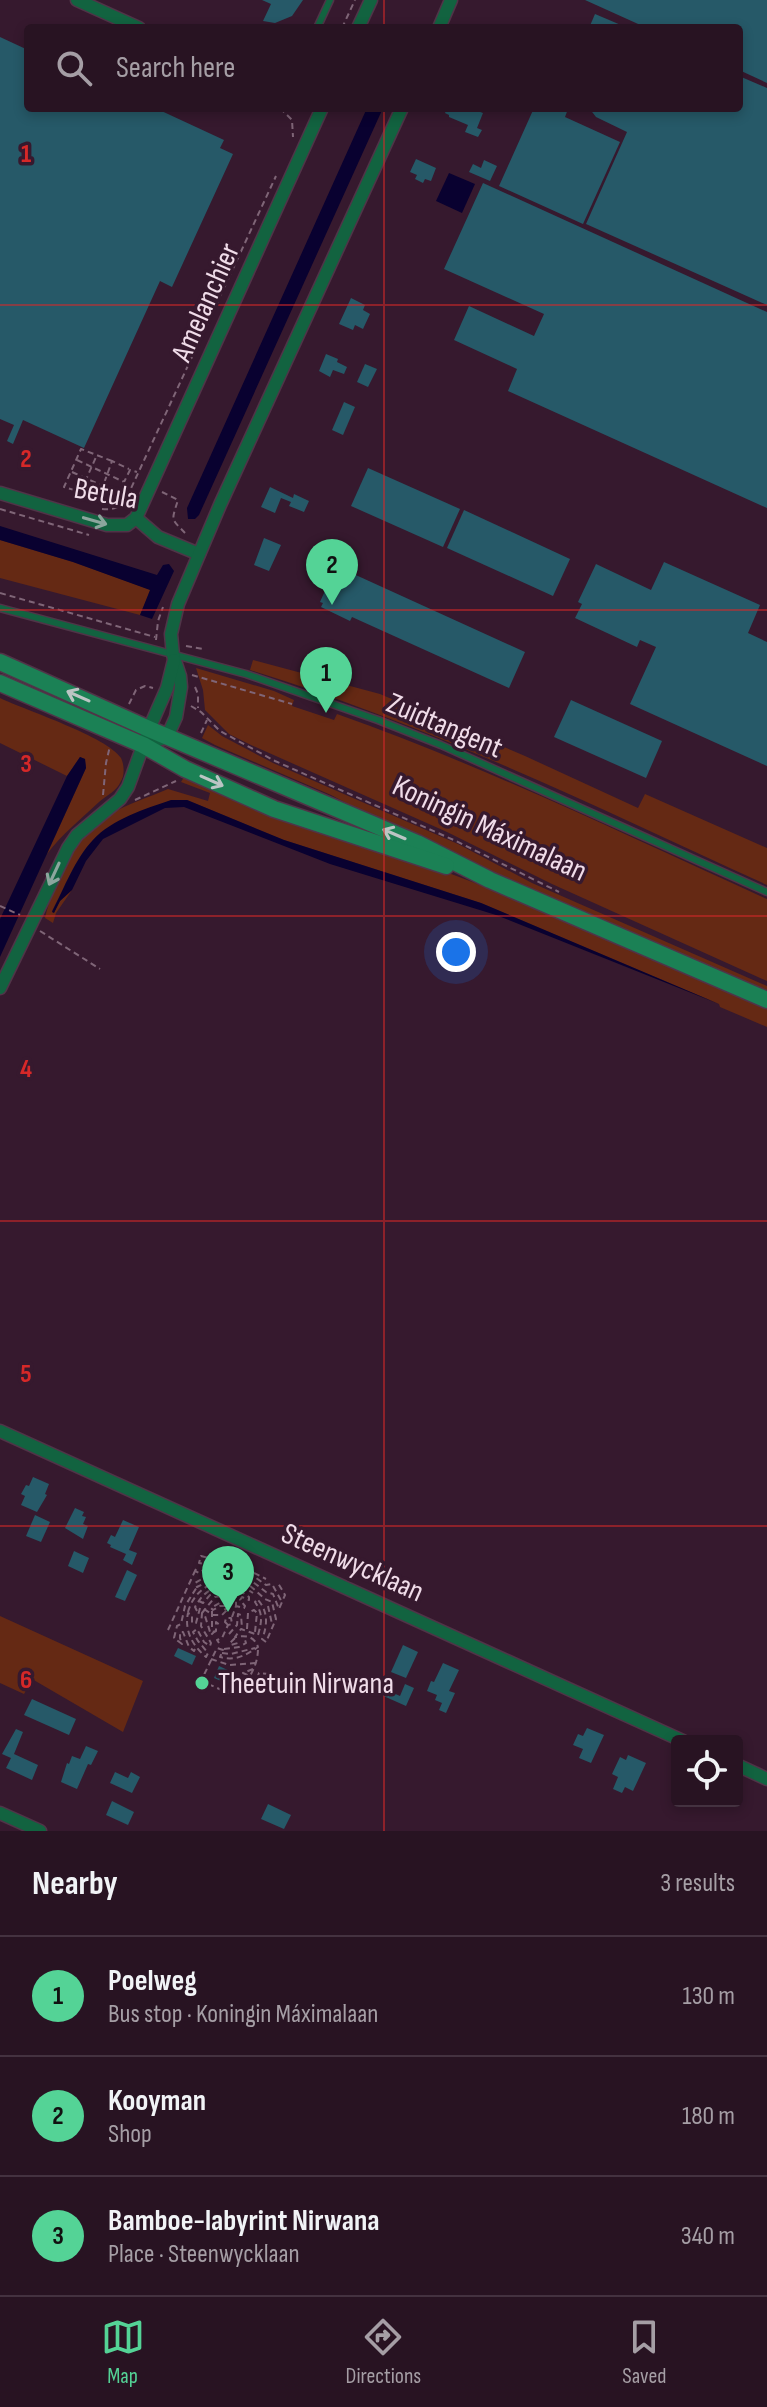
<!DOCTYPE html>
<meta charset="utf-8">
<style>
body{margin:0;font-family:"Sofia Sans Condensed",sans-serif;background:#34202f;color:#f1f3f6}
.controls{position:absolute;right:24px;bottom:24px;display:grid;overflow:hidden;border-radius:8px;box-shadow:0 4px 12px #0003}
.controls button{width:72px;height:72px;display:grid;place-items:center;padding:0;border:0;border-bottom:2px solid #443240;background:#281322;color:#f1f3f6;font:40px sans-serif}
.you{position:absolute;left:456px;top:952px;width:28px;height:28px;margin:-20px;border:6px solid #fff;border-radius:50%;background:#1a73e8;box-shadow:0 0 0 12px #1a73e833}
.badge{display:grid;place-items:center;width:52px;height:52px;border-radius:50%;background:#54d396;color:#111;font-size:26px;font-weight:700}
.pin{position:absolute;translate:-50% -66px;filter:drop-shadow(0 2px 4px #0008)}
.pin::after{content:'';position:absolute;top:42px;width:28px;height:24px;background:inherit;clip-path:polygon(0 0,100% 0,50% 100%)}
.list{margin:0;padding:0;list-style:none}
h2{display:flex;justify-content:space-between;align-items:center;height:104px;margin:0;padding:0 32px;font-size:34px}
h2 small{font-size:26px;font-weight:400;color:#a59ea5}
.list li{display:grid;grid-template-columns:52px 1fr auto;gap:24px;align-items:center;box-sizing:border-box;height:120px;padding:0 32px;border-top:2px solid #443240}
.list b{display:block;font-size:30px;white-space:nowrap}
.list p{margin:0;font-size:26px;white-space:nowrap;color:#a59ea5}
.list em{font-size:26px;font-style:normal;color:#a59ea5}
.icon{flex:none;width:44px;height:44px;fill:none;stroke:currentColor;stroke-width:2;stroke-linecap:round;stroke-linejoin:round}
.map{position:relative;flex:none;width:767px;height:1831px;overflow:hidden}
.search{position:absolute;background:#281322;box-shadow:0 4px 12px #0003;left:24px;right:24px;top:24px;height:88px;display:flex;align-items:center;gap:20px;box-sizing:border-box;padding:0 28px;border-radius:8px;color:#a59ea5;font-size:30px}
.sheet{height:464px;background:#281322}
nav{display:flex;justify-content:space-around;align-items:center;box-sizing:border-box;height:112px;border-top:2px solid #443240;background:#281322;font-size:22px;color:#a59ea5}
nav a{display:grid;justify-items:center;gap:4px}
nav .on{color:#54d396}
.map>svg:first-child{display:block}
</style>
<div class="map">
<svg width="767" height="1831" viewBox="0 0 767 1831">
<rect width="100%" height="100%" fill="#36192e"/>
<g fill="#652914">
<polygon points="0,540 73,562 151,590 140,615 0,578"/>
<path d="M253,660l127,34 145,62 113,52 7,-14 122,54v37c-170,-78 -338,-160 -517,-215z"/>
<path d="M196,668l78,23 20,9 -2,6 42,14 3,-6c147,52 288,121 430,185v82l-215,-97 -105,-52 -196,-87 -22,-11 -24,-24 -2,-20z"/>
<path d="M0,698c25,12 108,39 121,60 3,6 4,17 0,23 -4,10 -15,15 -22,21 -18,17 -37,32 -52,52l39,-86 -1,-9 -5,-2 -13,19 -67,-33z"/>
<polygon points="208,725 222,736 273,763 458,844 532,883 767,986 767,991 401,832 331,795 215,745 202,738"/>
<path d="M186,774l313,118 268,115v20l-47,-20 -1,-3 -238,-101 -197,-63 -97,-40c-28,10 -72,19 -93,39 -19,19 -30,50 -42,72l2,1 6,-11 12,-11 -16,23 -3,10 -8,-5c9,-38 31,-82 65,-104 18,-10 39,-17 58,-25l40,12 2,-8 -29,-11z"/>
<polygon points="0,1616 143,1681 123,1732 32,1679 24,1694 0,1683"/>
</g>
<g fill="#090130">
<polygon points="367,108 383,108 199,515 195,519 188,519 187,508"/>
<polygon points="449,173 475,184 462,213 436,201"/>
<polygon points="0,526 157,575 163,565 169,564 174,571 152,619 140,615 150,590 73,562 0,540"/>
<polygon points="80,757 85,759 86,768 0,957 0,919 67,776"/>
<path d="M171,800h16l97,40 197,63 238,101 -223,-89 -166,-51 -146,-57 -19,1 -62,31 -17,22 -14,29 -12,11 -6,12 -2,-1c12,-23 23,-53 41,-72 19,-21 52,-31 78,-40z"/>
</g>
<g fill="#265968">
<polygon points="262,0 303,0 292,16 275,23 263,21 271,4"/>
<polygon points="585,0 767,0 767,83 739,70 739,28 647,28"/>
<polygon points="595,14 628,28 589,28"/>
<polygon points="0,37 28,50 28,108 155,108 224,140 220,148 233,154 172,287 160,281 84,448 23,420 13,444 7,441 14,425 0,419"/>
<polygon points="739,76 767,88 767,305 586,224 627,132 596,117 589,108 739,108"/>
<polygon points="447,108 470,108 483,113 477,128 482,130 478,137 465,132 468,125 449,117 449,115 445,113"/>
<polygon points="534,108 566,108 568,109 565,117 620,142 583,224 499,186"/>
<polygon points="416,159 436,168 431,181 425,179 423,183 415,179 417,175 410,172"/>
<polygon points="484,160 497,166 490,181 469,172 473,164 481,168"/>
<polygon points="483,183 767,312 767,508 508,391 517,369 454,340 469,306 534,336 544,314 444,269"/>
<polygon points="351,298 365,305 363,310 370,314 363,329 355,325 353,330 339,324"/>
<polygon points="326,354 338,359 337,362 347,367 344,374 333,370 330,377 319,371"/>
<polygon points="365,364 377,369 368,387 357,382"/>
<polygon points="344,402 355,407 343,435 332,430"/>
<polygon points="368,468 460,509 443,547 351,506"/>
<polygon points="270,487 293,498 294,494 309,501 304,512 289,506 291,502 281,498 275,513 261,507"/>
<polygon points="464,510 570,559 553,596 447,548"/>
<polygon points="264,538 281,545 269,571 254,565"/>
<polygon points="664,562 760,605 748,633 767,642 767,766 630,704 656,647 640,640 637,647 575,618 582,604 578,602 596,564 651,590"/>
<polygon points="336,566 525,652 509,688 352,617 350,621 321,607 323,603 320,602"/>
<polygon points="571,700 662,741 646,778 554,737"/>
<polygon points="33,1477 49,1484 45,1494 47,1495 37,1512 21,1505 25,1496 21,1494 26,1485 29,1486"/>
<polygon points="75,1508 84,1512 82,1516 86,1517 83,1524 88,1526 83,1539 65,1528"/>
<polygon points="35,1515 50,1522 41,1542 26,1536"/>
<polygon points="123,1520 139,1527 129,1550 137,1553 132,1565 123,1560 126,1554 110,1547 111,1545 107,1543 111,1535 115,1537"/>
<polygon points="74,1551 89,1558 83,1573 68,1566"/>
<polygon points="127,1570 137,1575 125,1601 115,1597"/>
<polygon points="403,1645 418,1652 406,1678 391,1672"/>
<polygon points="178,1648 196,1656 192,1665 174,1656"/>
<polygon points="443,1663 459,1670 449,1691 455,1693 446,1713 439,1710 442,1703 435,1700 437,1695 427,1691 431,1681 434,1682"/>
<polygon points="219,1666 234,1673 228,1684 214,1678"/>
<polygon points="405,1684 414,1688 406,1706 379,1694 382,1688 400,1696"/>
<polygon points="32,1699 76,1719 69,1735 24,1715"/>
<polygon points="587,1728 604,1735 591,1763 579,1758 583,1749 573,1745 578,1734 583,1736"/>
<polygon points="16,1729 23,1732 14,1754 38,1765 32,1780 6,1768 11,1758 2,1754"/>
<polygon points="86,1746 98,1751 91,1765 88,1764 77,1789 61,1782 67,1763 69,1764 72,1756 80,1759"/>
<polygon points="628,1755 646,1763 633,1791 625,1787 622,1793 613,1789 618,1777 612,1774 620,1757 626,1760"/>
<polygon points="115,1772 128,1778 131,1772 140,1777 132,1793 110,1783"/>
<polygon points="112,1801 134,1812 128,1825 106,1815"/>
<polygon points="268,1804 291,1815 284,1829 261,1819"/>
</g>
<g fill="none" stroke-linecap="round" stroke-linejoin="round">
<defs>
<g id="service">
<polyline points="317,28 330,0"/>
<polyline points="0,608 246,674 378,720 441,745 767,892"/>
</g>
<g id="minor">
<polyline points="77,0 139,28"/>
<polyline points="358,28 371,0"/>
<polyline points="439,28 451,0"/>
<polyline points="0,493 107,525 127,525 136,518 322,108"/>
<polyline points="136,518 158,537 199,554"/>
<polyline points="143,745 167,737 176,717 181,687 180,676 173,655 171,634 178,604 220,505 402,108"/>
<polyline points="0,988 68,848 77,835 120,799 128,787 149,729 167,688 174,660"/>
<polyline points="0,1431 683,1741"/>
<polyline points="737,1765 767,1779"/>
<polyline points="0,1813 40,1831"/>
</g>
<g id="secondary">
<polyline points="0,662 149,729 417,843 490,880 767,1000"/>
<polyline points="0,683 143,745 185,769 274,809 446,866"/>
</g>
</defs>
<use href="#service" stroke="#503448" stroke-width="9"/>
<use href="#minor" stroke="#503448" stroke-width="15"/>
<use href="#secondary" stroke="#503448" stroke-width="19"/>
<g stroke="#7f6577" stroke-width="2" stroke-dasharray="6 4" stroke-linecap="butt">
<polyline points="342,28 355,0"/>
<polyline points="280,108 292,120 293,137"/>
<polyline points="77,460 124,482 130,470 137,472"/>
<polyline points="112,461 81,449 64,487 105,499 118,495 124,482"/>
<polyline points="72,472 103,486 99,496"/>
<polyline points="81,491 96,457"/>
<polyline points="118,492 103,486 112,461 129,469"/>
<path d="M162,492l16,8c-7,22 -7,18 7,33"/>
<polyline points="0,509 89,535"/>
<path d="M102,509c11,1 20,-1 25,-12l149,-321"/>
<polyline points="0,593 155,637"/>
<polyline points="156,640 158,621 163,607"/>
<polyline points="186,646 203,649"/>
<polyline points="192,675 292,704"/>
<polyline points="195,687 198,694 198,708"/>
<polyline points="129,704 136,690 145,686 153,688"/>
<polyline points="191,706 201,712 220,731 275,761 456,841 559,892"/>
<polyline points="201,733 207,720"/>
<polyline points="103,795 106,763 110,746"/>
<polyline points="135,800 176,781"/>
<polyline points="0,906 20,915"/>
<polyline points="40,931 100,969"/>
<polyline points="209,1558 204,1564 199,1563 201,1556 209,1558 214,1553 237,1565"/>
<polyline points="196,1569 195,1571 199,1573 219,1560 211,1556"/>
<path d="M216,1570v-3c13,-3 26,-2 37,5l-1,3 14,10 6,-1 10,18"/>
<polyline points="254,1573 266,1579"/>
<polyline points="234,1580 234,1575 221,1575 197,1587 195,1583 216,1571 245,1573"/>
<polyline points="241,1589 244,1587 253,1593"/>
<polyline points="199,1601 203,1603 210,1595 221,1591 224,1593"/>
<polyline points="268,1606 272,1624"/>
<path d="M200,1608l-4,15h-4v-8l-4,-2c-4,18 5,33 18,44l2,-4 -10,-12 -5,-9 4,-3 7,13 6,4 1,-3 -10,-17 1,-13 3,3 6,19 3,-3"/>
<polyline points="204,1609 213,1615 222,1615 228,1609"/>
<path d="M197,1611l-2,-4c8,-14 16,-20 32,-22l1,3 11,2 10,7v3l-7,-3 -2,3 5,6 -1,2 -8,-2"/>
<polyline points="212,1611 212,1627 214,1632 216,1631 216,1622 221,1626"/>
<path d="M188,1612c6,-22 25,-33 46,-32v4h3l7,-6 5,1"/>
<polyline points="202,1613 215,1597 230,1595 230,1597 211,1608 213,1610 220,1606 229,1606 228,1608 221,1611"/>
<polyline points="232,1617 236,1606 236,1595"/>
<polyline points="247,1629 248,1613 254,1610 257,1613 255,1632"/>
<polyline points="168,1630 195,1571"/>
<polyline points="229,1634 237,1625 238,1614 241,1615 242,1628"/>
<polyline points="235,1638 230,1643 231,1645 238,1643"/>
<polyline points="219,1643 217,1640 222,1638 228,1625 232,1624 231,1618 226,1618 225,1622 228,1625"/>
<polyline points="195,1649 194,1651 189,1647 183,1632 180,1632 180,1638 182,1644 174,1638 177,1626 181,1624 185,1606 197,1587"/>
<polyline points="224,1649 239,1647 246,1643 245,1640"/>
<polyline points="222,1653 231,1654 255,1648"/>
<polyline points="211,1659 229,1665 255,1663"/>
<path d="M253,1669l-10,4 7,3c5,-9 8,-17 8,-28"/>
<path d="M269,1674l-10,-1 -4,11 -25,2 -2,7 -26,-12v-2l15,-31 6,2 -3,7c15,4 25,-1 38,-10 -4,-11 -12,-12 -23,-10l6,-8 17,6c4,-14 5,-21 -3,-33l2,-3c11,11 11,26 5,40l4,3 10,-23 -4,-17 -7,-3 -17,-15 1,-5 17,13 7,2 6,15 6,-14 -7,-12"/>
</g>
<use href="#service" stroke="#126340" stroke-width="6"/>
<use href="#minor" stroke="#126340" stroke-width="12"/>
<use href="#secondary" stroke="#1b8155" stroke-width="16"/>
</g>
<defs><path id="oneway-shaft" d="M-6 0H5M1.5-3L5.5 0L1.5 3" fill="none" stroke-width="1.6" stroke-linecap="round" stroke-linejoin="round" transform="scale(2)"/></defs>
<g stroke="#8ca69d">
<use href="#oneway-shaft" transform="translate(95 521) rotate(16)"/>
<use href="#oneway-shaft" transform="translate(54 874) rotate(115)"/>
</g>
<g stroke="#bbc5c4">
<use href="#oneway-shaft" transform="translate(78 696) rotate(-156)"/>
<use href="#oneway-shaft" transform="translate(212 781) rotate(24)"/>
<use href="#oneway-shaft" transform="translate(394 834) rotate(-157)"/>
</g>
<path fill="none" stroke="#d62828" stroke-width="2" stroke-opacity="0.55" d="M384,0v28M384,108v1723M0,305h767M0,610h767M0,916h767M0,1221h767M0,1526h767"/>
<circle fill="#54d396" stroke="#36192e" stroke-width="3" cx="202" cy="1683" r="8"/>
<g text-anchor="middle" stroke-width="7" stroke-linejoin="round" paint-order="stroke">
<g font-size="30" fill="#f0dce9" stroke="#36192e">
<text transform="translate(205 302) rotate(-66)" y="10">Amelanchier</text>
<text transform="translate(106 493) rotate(10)" y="10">Betula</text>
<text transform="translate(445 725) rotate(23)" y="10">Zuidtangent</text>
<text transform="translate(490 828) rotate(25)" y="10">Koningin Máximalaan</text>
<text transform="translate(353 1562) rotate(24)" y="10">Steenwycklaan</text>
</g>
<g font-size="30" fill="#f0dce9" stroke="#36192e" text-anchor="start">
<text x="218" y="1693">Theetuin Nirwana</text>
</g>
</g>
<g font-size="26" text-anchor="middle" font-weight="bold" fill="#d62828" stroke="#36192e" stroke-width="7" stroke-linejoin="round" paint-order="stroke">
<text x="26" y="162">1</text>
<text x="26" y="467">2</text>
<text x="26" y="772">3</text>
<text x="26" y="1077">4</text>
<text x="26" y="1382">5</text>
<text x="26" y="1688">6</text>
</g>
</svg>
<div class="controls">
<button><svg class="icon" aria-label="locate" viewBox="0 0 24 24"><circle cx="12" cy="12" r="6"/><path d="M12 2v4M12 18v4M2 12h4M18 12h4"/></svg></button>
</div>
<div class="you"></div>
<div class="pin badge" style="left:326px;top:713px">1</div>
<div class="pin badge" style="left:332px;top:605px">2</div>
<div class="pin badge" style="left:228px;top:1612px">3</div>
<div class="search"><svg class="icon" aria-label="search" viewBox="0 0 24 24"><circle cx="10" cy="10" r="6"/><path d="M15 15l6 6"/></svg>Search here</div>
</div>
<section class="sheet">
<h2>Nearby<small>3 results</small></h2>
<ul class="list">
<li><span class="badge">1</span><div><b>Poelweg</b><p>Bus stop · Koningin Máximalaan</p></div><em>130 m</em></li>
<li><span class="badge">2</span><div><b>Kooyman</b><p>Shop</p></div><em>180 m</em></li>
<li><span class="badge">3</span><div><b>Bamboe-labyrint Nirwana</b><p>Place · Steenwycklaan</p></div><em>340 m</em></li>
</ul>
</section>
<nav>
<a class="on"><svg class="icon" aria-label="map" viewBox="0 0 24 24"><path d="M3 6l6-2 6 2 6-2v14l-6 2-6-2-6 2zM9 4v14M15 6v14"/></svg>Map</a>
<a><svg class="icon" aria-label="directions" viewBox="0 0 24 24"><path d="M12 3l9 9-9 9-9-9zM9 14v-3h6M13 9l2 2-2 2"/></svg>Directions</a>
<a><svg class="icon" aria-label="saved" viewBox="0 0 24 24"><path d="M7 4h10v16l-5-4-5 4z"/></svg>Saved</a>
</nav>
